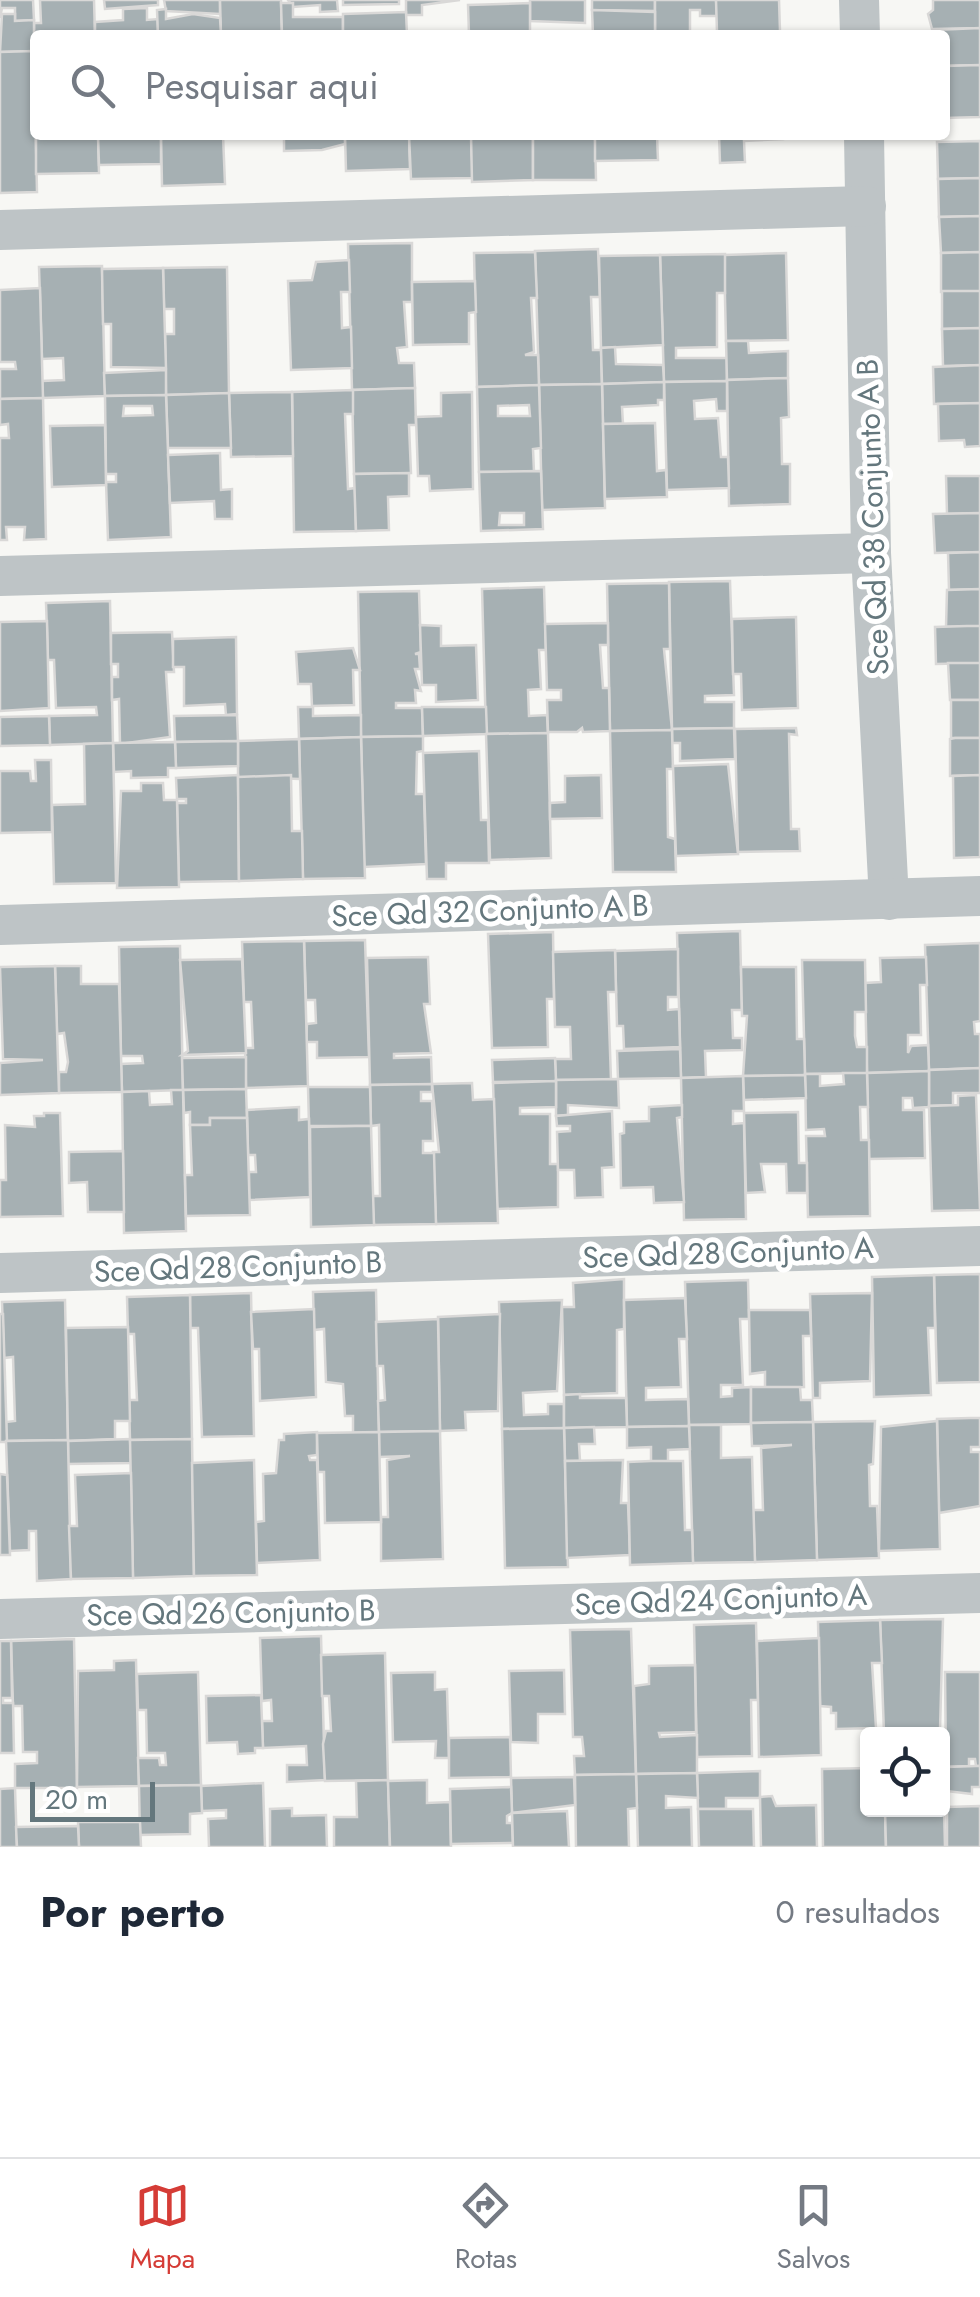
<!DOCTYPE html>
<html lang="pt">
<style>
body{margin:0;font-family:Jost,sans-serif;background:#f6f6f7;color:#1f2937}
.controls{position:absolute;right:30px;bottom:30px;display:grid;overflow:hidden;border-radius:10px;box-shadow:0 2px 8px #0004}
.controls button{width:90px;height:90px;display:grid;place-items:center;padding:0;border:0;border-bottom:2px solid #e0e1e3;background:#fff;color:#1f2937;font:50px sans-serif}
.scale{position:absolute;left:30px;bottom:25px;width:125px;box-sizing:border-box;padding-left:10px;border:5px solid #64777d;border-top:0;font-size:28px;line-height:35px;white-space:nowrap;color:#64777d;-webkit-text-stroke:8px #fff;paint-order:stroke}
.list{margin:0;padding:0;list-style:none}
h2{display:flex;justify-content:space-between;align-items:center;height:130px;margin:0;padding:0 40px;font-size:42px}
h2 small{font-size:32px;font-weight:400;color:#747a83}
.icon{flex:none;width:55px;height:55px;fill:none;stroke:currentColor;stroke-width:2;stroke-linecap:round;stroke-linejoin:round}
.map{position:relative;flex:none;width:980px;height:1847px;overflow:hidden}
.search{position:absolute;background:#fff;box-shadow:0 2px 8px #0004;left:30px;right:30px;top:30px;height:110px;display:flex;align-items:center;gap:25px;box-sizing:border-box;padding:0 35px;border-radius:10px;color:#747a83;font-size:38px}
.sheet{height:310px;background:#fff}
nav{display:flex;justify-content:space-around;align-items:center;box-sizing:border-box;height:140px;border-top:2px solid #e0e1e3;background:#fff;font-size:28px;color:#747a83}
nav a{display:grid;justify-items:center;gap:5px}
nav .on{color:#d53c36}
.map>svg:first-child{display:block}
</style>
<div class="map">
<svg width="980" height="1847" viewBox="0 0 980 1847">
<rect width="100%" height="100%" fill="#f7f7f4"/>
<g fill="#a6b0b3" stroke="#d9d8d7" stroke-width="2.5" fill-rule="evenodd">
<polygon points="0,0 33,0 34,20 15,21 15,8 2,8 0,18"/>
<polygon points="40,0 94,0 95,35 35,35 34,49 34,23 41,23"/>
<polygon points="104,0 158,0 158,5 105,9"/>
<polygon points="164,0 220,0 220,14 166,11"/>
<polygon points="220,0 281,0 282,35 221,35"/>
<polygon points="288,0 337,0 338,11 320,12 320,5 293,7"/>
<polygon points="343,0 399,0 399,4 343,5"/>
<polygon points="406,0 460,0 422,5 422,15 406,15"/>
<polygon points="530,0 585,0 585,23 530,21"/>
<polygon points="592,0 655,0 655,11 592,10"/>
<polygon points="655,0 716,0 717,16 700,16 700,10 690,10 690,33 655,33"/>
<polygon points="716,0 779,0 780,31 717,32"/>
<polygon points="933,0 980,0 980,28 932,29 928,14 933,10"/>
<polygon points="281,3 293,3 293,17 343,17 343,35 282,35"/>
<polygon points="530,3 530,35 469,35 468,5"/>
<polygon points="147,8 147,20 158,19 158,35 95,35 95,22 123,20 123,9"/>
<polygon points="166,9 166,19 193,14 220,18 221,35 158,35 157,10"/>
<polygon points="592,10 655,12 655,33 593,35"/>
<polygon points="406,12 407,35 343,35 343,14"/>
<polygon points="2,14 15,14 15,21 34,20 34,51 0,52"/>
<polygon points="980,28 980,65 945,66 945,35 934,35 934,30"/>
<polygon points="34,51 37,192 0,193 0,52"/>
<polygon points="980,65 980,117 945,118 945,66"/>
<polygon points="36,135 98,135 99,173 36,174"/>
<polygon points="98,135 161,135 161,164 99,165"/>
<polygon points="161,135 223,135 225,184 162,186"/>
<polygon points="284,135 345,135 345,144 322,150 284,151"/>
<polygon points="345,135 409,135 410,169 346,171"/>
<polygon points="409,135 471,135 473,178 411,179"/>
<polygon points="471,135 533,135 533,180 472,182"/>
<polygon points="533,135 595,135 596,180 533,180"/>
<polygon points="595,135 657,135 658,160 595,161"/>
<polygon points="719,135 783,135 783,139 744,141 745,162 720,163"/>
<polygon points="980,141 980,178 938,179 937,142"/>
<polygon points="980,178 980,216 939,217 938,179"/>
<polygon points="980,216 980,252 941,253 939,217"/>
<polygon points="412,243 412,302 404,302 407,347 397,348 399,363 414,363 415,388 352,390 348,244"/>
<polygon points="598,249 600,297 591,297 593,350 601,350 602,384 539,385 535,251"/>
<polygon points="535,252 537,298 531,298 534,352 525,355 538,355 539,385 477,387 474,253"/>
<polygon points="980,252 980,291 941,292 941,253"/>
<polygon points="786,253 788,340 726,341 724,255"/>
<polygon points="725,254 725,293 717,293 717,347 676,348 676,358 727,358 727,381 664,382 660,255"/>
<polygon points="660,255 663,345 601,348 599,256"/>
<polygon points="349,260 350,292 341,292 342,328 351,327 352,368 291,370 288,281 312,280 316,262"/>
<polygon points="102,266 105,396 43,398 42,381 64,380 63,358 42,359 39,267"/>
<polygon points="227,267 229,393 166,395 165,334 174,334 174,309 164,309 163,268"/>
<polygon points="163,268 166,368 111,367 111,324 103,324 102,269"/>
<polygon points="475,281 476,312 469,313 469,344 413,345 412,282"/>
<polygon points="40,288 43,398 0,399 0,369 16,369 15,362 0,362 0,290"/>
<polygon points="942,291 980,291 980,328 942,329"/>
<polygon points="980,328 980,365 943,366 942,329"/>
<polygon points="726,341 748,341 749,353 788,351 788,378 727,380"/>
<polygon points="615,347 616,364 663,365 664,382 602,384 601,348"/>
<polygon points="980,365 980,403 934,404 933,367"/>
<polygon points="166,370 166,395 105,396 104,373"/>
<polygon points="788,378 789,417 781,418 782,464 790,464 790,504 729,506 727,380"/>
<polygon points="727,381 727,411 717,411 716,399 694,401 695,419 718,418 721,457 728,457 729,488 667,490 664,382"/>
<polygon points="664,382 664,400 658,400 658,405 622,407 623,424 603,424 602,384"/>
<polygon points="602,384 605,508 542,510 539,385"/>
<path d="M539,385l2,63 -8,1 1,23h-55l-2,-85zM529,405l1,11h-32v-10z"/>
<polygon points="415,388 416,425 409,425 411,473 354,474 352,390"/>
<polygon points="353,390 353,414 345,414 348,489 355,488 356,531 294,532 292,392"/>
<polygon points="292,392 293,456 231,457 229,393"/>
<polygon points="472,392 473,489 430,491 429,476 418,476 416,417 441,416 441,393"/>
<polygon points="229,393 231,448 168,448 166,395"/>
<path d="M166,395l5,142 -63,3 -2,-58h10v-8h-10l-1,-78zM124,406h28l1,9 -30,1z"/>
<polygon points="43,398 46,539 24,540 25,527 6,527 7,540 0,540 0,438 9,438 8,424 0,425 0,399"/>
<polygon points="980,403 980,446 965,447 964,440 939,441 938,404"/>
<polygon points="655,423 657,471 666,470 667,497 605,499 603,424"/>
<polygon points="105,425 106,485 52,487 50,426"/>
<polygon points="220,453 221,490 232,489 232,519 215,519 214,501 170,503 168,455"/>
<path d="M541,471l2,58 -62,2 -2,-59zM500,513h24v12h-25z"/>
<polygon points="409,473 409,496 388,497 389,530 356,531 354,474"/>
<polygon points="946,476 980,476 980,513 947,514"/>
<polygon points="980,513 980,552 935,553 933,514"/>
<polygon points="980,552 980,589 949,590 948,553"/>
<polygon points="730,581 734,695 705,696 705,702 734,702 734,728 672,729 669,582"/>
<polygon points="669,583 670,649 664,649 672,730 610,731 607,584"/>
<polygon points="544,587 546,650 539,650 541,689 528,690 529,716 547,715 548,733 486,734 482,589"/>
<polygon points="980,589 980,626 946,627 947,590"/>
<polygon points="419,591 421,652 415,654 419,654 420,669 415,669 421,691 415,690 416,703 396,703 396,708 422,708 423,736 361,737 358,592"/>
<polygon points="110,601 113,743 50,745 49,716 97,715 96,707 56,708 54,660 48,660 46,603"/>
<polygon points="796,617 798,708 742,710 741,674 733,674 732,619"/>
<polygon points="47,621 49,708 0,711 0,622"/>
<polygon points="608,623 608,645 600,645 603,688 609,688 610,731 583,732 582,728 577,732 548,732 547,700 561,700 561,690 547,690 545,624"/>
<polygon points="420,625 441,626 441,646 476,645 478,700 436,702 436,685 422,685"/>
<polygon points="967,626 980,626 980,663 936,664 935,627"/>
<polygon points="172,632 174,672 166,672 170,737 120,744 119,699 112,700 112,677 118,677 118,664 111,664 111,633"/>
<polygon points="236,637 237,714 226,715 225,704 184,706 184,667 173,667 173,639"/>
<polygon points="353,648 360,670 353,670 354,705 312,706 311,684 298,684 296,652"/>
<polygon points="948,663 980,663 980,700 950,700"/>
<rect x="951" y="700" width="29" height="38"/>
<polygon points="298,707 313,707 313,716 361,715 361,737 299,739"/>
<polygon points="422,707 486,707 487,734 423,736"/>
<polygon points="237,715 238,741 175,742 174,716"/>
<polygon points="49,716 50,745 0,746 0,717"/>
<polygon points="734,728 735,759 680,761 680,743 672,743 672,729"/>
<polygon points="796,728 797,735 789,734 791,829 799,829 800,851 738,852 735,729"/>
<polygon points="672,730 673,769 667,769 668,837 675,839 676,872 613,872 610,731"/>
<polygon points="548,733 551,858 490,860 486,734"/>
<polygon points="423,736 423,751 417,752 416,794 424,794 426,864 364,867 361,737"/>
<polygon points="361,737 365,878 303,879 299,739"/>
<polygon points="955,738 980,738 980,775 950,776 950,739"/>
<polygon points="299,739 300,779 238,777 238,741"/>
<polygon points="238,741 238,766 176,768 175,742"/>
<polygon points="175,742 176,768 168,768 168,777 131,778 131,771 114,772 113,743"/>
<polygon points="113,743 116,883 54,884 52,805 85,804 84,744"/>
<polygon points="479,751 481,820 488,820 489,863 446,863 446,879 427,879 423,753"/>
<polygon points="35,760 51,760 52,832 0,833 0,771 30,771 31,781 36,781"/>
<polygon points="728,764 738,854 676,856 673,766"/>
<polygon points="238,775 239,881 179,882 177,803 186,803 186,799 177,799 176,778"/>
<polygon points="291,775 292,831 302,831 303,879 239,881 238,777"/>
<polygon points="601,775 602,818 550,819 550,803 565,802 565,776"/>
<polygon points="980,775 980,857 954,858 953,776"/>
<polygon points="141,783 163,783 164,800 177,800 179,887 117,888 121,791 141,791"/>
<polygon points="740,931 742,1010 732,1010 733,1038 742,1038 742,1050 705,1051 706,1077 681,1078 677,933"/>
<polygon points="553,932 554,999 547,999 548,1047 492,1048 488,934"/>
<polygon points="365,940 369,1057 317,1058 317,1042 306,1042 307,1024 316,1023 315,1000 306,1000 304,941"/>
<polygon points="304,941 308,1086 246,1088 245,1048 253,1048 251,1002 244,1002 242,942"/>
<polygon points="980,943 980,1021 974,1022 975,1034 980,1034 980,1068 929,1070 925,945"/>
<polygon points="180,946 183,1090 122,1092 121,1064 143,1063 142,1056 121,1056 119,947"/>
<polygon points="678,949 678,997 668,997 668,1010 679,1009 680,1047 624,1049 623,1026 617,1026 615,951"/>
<polygon points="615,950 616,992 608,992 611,1080 556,1080 555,1059 571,1059 570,1027 555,1027 553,952"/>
<polygon points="428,957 430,1004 424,1004 431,1053 394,1054 394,1058 431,1057 432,1084 370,1085 367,958"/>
<polygon points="926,957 927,985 920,985 921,1035 908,1035 908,1053 911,1046 928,1045 929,1071 867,1073 865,983 881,982 880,958"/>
<polygon points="242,959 246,1053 182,1055 188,1051 180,960"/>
<polygon points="802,960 865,960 866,1012 855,1012 855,1036 857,1047 867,1047 867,1073 805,1074"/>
<polygon points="55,966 81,966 81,984 119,984 122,1092 59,1093 59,1072 66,1072 68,1062 64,1033 57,1034"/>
<polygon points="55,966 59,1093 0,1095 0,1063 43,1060 3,1059 0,967"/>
<polygon points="741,967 796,967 797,1039 804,1039 805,1075 743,1076 747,1016 742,1016"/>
<polygon points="680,1049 681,1078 618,1079 617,1051"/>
<polygon points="246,1057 246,1089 183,1090 182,1058"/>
<polygon points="555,1058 556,1081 493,1082 492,1060"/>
<polygon points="980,1068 980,1093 953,1093 953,1105 929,1106 929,1070"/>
<polygon points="929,1071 929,1107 913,1108 912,1098 903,1098 903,1110 924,1110 925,1158 869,1159 867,1073"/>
<polygon points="843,1073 867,1073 868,1107 860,1107 861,1140 869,1140 870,1216 808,1217 806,1136 825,1136 824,1129 806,1130 805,1074 820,1074 820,1086 844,1084"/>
<polygon points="805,1075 806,1098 744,1100 743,1076"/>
<polygon points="743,1076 744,1111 733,1111 733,1124 744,1123 746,1219 684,1220 681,1078"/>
<polygon points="618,1079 619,1108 568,1105 568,1115 556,1116 556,1080"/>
<polygon points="556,1081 556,1107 520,1108 520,1114 550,1114 550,1164 558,1164 558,1207 497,1209 493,1083"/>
<polygon points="472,1083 473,1100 494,1099 498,1223 436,1224 433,1152 439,1152 432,1084"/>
<polygon points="432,1084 432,1092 421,1092 421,1101 432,1101 433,1141 423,1141 423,1153 434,1153 436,1224 374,1225 372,1196 380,1196 379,1125 371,1126 370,1085"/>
<polygon points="308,1087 370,1087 371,1126 309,1126"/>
<polygon points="246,1089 247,1118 210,1118 210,1125 190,1125 190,1112 184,1113 183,1090"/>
<polygon points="171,1090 183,1090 186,1231 124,1233 122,1092 149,1091 150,1105 172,1104"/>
<polygon points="976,1095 980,1210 932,1211 929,1106 958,1105 958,1096"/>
<polygon points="682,1105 682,1117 677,1118 684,1202 654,1203 653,1187 621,1188 620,1134 624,1133 624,1122 649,1121 649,1107"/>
<polygon points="299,1107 299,1120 309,1119 310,1197 249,1200 249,1172 256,1172 255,1155 248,1155 247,1110"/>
<polygon points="612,1111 614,1167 602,1168 603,1197 575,1198 574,1170 558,1170 557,1132 570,1131 570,1126 557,1126 556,1116"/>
<polygon points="798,1112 799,1163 807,1163 807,1193 787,1193 786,1164 761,1164 765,1192 746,1193 744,1113"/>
<polygon points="44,1113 60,1113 63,1216 0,1217 0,1180 6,1180 5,1125 35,1127 34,1116 44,1116"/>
<polygon points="210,1118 247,1118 250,1215 186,1216 185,1175 192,1175 190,1125 210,1125"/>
<polygon points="356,1126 371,1126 374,1225 311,1227 310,1127"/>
<polygon points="123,1151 124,1212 88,1212 87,1182 69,1183 69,1152"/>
<polygon points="980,1274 980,1382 937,1383 934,1275"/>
<polygon points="934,1275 935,1328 928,1328 931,1395 874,1397 872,1277"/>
<polygon points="624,1279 624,1329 617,1330 617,1393 564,1395 562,1307 574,1307 573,1283"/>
<polygon points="748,1280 749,1319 740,1319 743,1385 721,1385 721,1397 732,1396 732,1388 751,1387 751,1424 689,1425 685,1282"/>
<polygon points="376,1290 379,1432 353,1433 353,1416 345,1416 343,1384 326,1382 324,1329 314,1330 313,1292"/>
<polygon points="251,1293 254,1436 202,1437 198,1328 190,1328 190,1295"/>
<polygon points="872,1293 870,1381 820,1383 820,1398 813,1398 810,1294"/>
<polygon points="190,1295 192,1439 130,1440 129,1400 137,1400 134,1334 128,1334 127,1297"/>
<polygon points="685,1298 687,1339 679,1339 681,1387 646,1388 646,1400 688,1399 689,1426 627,1427 624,1300"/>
<polygon points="65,1300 68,1440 6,1441 6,1422 15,1421 13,1357 4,1358 2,1302"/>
<polygon points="562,1300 557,1391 523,1393 524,1415 548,1414 548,1404 564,1404 564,1428 502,1429 499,1302"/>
<polygon points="314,1309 316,1397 260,1401 259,1349 253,1349 251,1312"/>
<polygon points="749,1310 810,1310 811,1336 803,1336 804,1387 765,1388 765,1372 750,1374"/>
<polygon points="0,1314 3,1314 7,1442 0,1442"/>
<polygon points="500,1314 498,1411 465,1412 466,1430 440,1431 438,1317"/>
<polygon points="438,1319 440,1431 379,1432 378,1401 385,1400 383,1366 377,1366 376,1322"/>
<polygon points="128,1327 130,1421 115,1421 115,1439 68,1441 66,1328"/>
<polygon points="751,1387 800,1387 801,1400 812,1400 813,1422 751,1423"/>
<polygon points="580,1394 580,1398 626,1398 627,1427 564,1428 564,1395"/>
<polygon points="970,1418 980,1418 980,1447 971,1447 971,1452 980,1452 980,1506 939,1513 937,1419"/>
<polygon points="875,1421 873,1464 869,1465 870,1506 877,1506 879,1558 817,1560 813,1422"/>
<polygon points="937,1421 940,1549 879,1551 881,1427"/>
<polygon points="813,1422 817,1560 755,1562 753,1510 763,1510 761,1448 792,1445 752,1446 751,1423"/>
<polygon points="689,1425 721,1425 721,1458 752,1457 755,1562 693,1563"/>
<polygon points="689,1426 690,1449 668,1450 668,1462 651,1463 651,1447 627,1448 627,1427"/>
<polygon points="594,1427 595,1444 579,1444 580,1461 565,1461 564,1428"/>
<polygon points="564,1428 568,1567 505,1568 502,1429"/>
<polygon points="440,1431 443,1559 381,1561 381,1517 388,1517 387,1460 410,1456 379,1457 379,1432"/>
<polygon points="317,1432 317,1455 309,1456 310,1460 317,1460 320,1560 257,1563 256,1522 264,1521 263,1474 276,1473 279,1440 284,1440 284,1434"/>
<polygon points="379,1432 381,1522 325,1523 324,1472 318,1472 317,1433"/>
<polygon points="130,1439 131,1463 68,1464 68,1441"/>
<polygon points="192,1439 194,1576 133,1578 130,1440"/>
<polygon points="68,1440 71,1579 37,1581 36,1531 29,1531 29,1550 10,1551 6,1441"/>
<polygon points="254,1460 257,1575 194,1576 192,1463"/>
<polygon points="623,1460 621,1503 628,1503 630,1555 567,1558 565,1461"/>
<polygon points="651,1461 683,1461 685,1530 692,1530 693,1563 630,1565 628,1462"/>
<polygon points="131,1473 133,1578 71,1579 69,1526 77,1526 75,1475"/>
<polygon points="0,1474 7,1475 10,1555 0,1555"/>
<polygon points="943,1619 940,1730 936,1734 884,1734 880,1620"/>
<polygon points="880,1620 882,1663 872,1663 876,1728 836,1729 836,1713 831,1713 831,1707 820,1706 818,1622"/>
<polygon points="756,1623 758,1700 751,1700 752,1756 697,1757 694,1625"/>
<polygon points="631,1629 636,1774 575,1775 574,1756 584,1756 582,1737 573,1737 570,1630"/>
<polygon points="321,1636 325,1780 287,1782 287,1765 307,1765 306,1746 263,1748 262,1721 272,1721 271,1700 262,1701 260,1638"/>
<polygon points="819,1638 821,1755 759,1757 757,1641"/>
<polygon points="74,1639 77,1788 15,1788 15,1764 37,1763 37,1752 23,1752 22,1706 13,1706 11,1641"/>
<polygon points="0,1641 11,1641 12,1698 3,1698 3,1703 13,1703 14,1753 0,1753"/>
<polygon points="385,1653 388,1780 325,1781 323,1744 326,1731 331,1731 329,1696 322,1696 321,1655"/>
<polygon points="136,1660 139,1786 77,1787 78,1671 114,1670 114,1661"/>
<polygon points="695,1665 696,1732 659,1733 660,1737 697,1735 697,1773 636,1774 634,1686 649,1684 649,1666"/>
<polygon points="564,1670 565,1714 538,1714 538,1743 511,1742 509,1671"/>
<polygon points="198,1672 201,1785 139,1786 138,1758 159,1758 160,1765 166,1765 165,1753 147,1753 146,1710 138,1710 137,1674"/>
<polygon points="435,1672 435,1690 447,1689 449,1758 435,1758 436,1741 393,1742 391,1673"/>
<polygon points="945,1672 980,1672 980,1766 976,1766 975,1759 969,1759 969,1766 946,1767"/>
<polygon points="261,1695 263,1748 255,1748 255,1753 238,1754 237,1742 207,1743 206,1696"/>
<polygon points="510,1737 511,1777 449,1778 449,1738"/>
<polygon points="976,1766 980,1766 980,1787 972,1787 972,1794 946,1791 946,1767"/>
<polygon points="868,1768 868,1810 885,1810 886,1847 823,1847 822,1769"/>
<polygon points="760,1771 760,1798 726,1798 726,1809 698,1809 697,1773"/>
<polygon points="697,1773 698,1798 666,1796 666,1808 691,1807 692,1847 638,1847 636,1774"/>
<polygon points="636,1774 637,1808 628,1809 629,1847 576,1847 575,1775"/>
<polygon points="574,1777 575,1805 512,1813 511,1778"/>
<polygon points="388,1780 390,1847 334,1847 334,1817 357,1817 356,1781"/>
<polygon points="427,1780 427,1803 450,1802 451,1847 390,1847 388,1781"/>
<polygon points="263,1783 265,1847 209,1847 208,1819 226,1818 226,1810 202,1811 201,1786"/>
<polygon points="201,1785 202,1813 190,1814 190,1834 140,1835 139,1786"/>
<polygon points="511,1787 512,1813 507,1816 507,1823 512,1823 513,1843 451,1844 450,1789"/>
<polygon points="15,1788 17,1847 0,1847 0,1789"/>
<polygon points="772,1796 776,1806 816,1805 817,1847 761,1847 760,1797"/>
<polygon points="944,1805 945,1847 886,1847 885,1810 942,1810"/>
<polygon points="980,1806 980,1847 947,1847 947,1807"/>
<polygon points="292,1808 292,1816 326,1815 327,1847 270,1847 270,1809"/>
<polygon points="698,1809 753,1809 754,1847 699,1847"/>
<polygon points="567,1811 569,1847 513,1847 512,1813"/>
<polygon points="78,1822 140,1822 141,1847 79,1847"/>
<polygon points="78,1826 79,1847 17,1847 16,1827"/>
</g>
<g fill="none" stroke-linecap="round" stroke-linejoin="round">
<g stroke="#bec4c6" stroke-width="40">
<polyline points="859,0 860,35"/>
<polyline points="864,135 871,553 889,900"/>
<polyline points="0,230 866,206"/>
<polyline points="0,576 871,553"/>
<polyline points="0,925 980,896"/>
<polyline points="0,1273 980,1246"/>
<polyline points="0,1619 980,1593"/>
</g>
</g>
<g text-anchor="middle" stroke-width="10" stroke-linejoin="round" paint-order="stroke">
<g font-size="30" fill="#64777d" stroke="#fff">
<text transform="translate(873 517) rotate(-92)" y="10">Sce Qd 38 Conjunto A B</text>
<text transform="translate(490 911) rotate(-2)" y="10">Sce Qd 32 Conjunto A B</text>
<text transform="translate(728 1253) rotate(-2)" y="10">Sce Qd 28 Conjunto A</text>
<text transform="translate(238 1267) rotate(-2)" y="10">Sce Qd 28 Conjunto B</text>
<text transform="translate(721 1600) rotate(-2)" y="10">Sce Qd 24 Conjunto A</text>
<text transform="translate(231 1613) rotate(-1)" y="10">Sce Qd 26 Conjunto B</text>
</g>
</g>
</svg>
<div class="controls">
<button><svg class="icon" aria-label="locate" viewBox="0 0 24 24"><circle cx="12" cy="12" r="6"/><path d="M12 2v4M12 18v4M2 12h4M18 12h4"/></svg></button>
</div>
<div class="scale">20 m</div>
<div class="search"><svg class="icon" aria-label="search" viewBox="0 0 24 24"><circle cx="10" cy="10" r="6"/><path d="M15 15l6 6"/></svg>Pesquisar aqui</div>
</div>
<section class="sheet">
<h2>Por perto<small>0 resultados</small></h2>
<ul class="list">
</ul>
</section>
<nav>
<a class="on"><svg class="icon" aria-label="map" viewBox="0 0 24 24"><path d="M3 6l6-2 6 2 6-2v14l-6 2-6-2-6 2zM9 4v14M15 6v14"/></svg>Mapa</a>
<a><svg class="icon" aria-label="directions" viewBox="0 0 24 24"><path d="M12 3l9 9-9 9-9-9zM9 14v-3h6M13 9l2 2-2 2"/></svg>Rotas</a>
<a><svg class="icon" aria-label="saved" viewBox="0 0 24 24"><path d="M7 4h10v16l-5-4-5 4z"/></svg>Salvos</a>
</nav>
